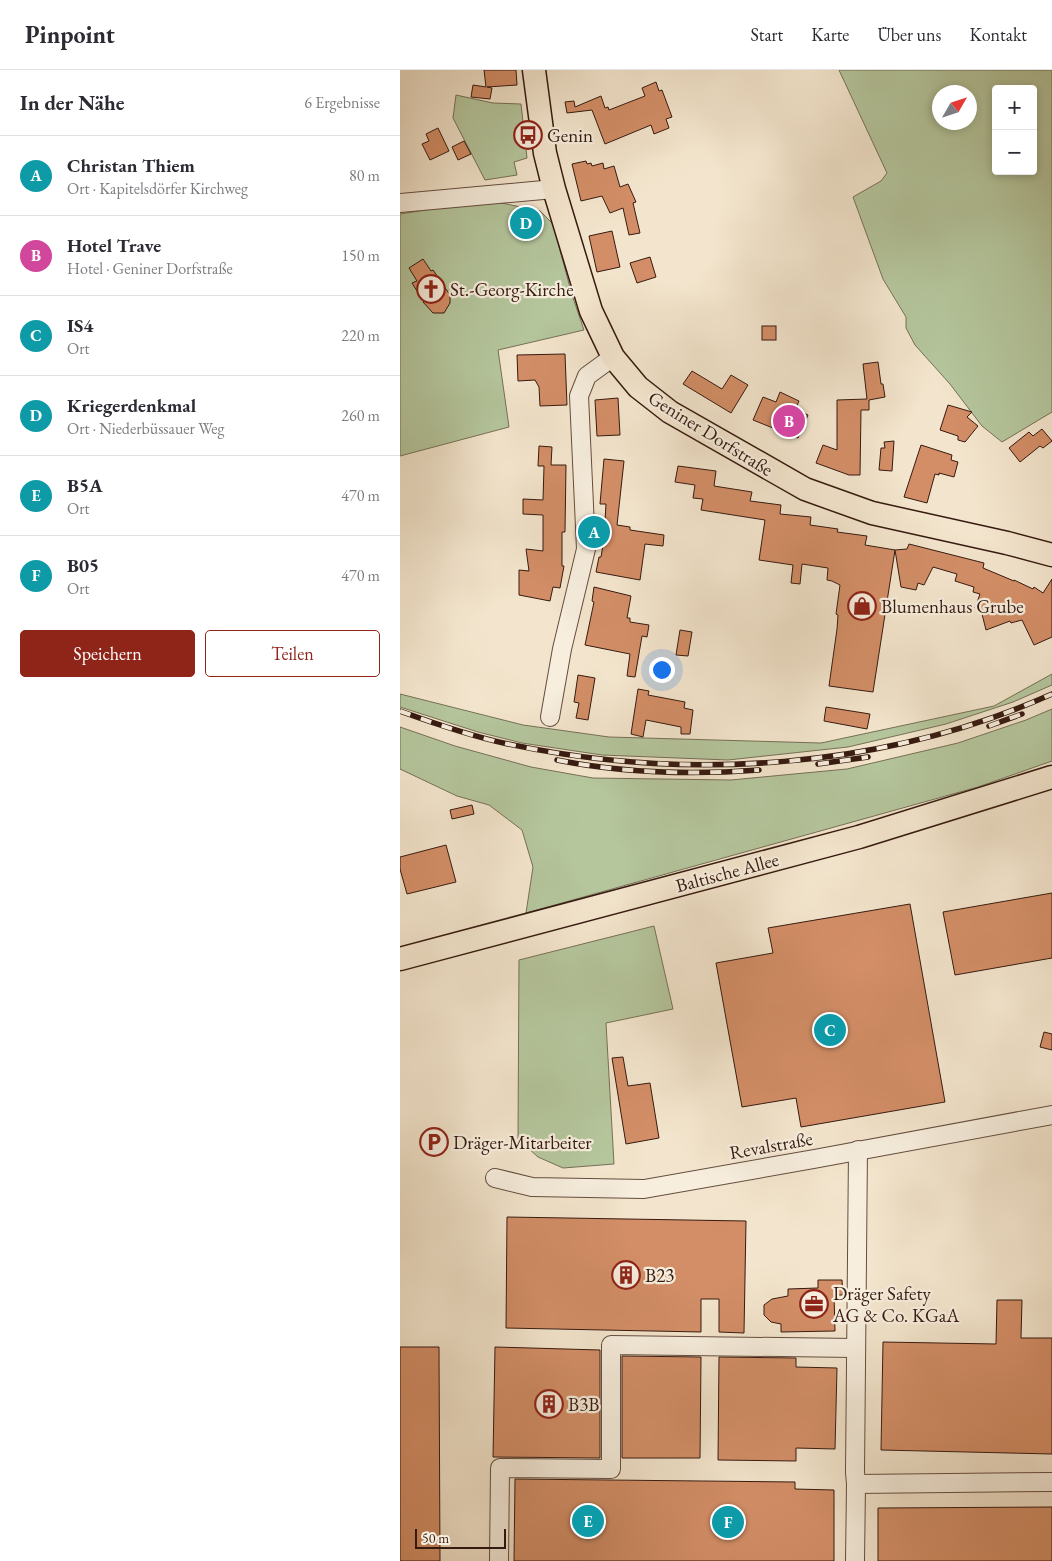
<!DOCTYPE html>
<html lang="de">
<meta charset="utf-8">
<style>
body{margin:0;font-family:"EB Garamond",serif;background:#f2f2f3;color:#2b2b33}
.controls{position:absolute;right:15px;top:15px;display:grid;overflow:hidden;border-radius:5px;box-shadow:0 2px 8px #0003}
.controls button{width:45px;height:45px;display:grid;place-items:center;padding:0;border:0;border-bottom:1px solid #e1e1e2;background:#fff;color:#2b2b33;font:25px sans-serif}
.compass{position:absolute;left:532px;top:15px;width:45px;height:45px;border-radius:50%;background:#fff;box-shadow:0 2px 8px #0003;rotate:51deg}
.scale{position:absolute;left:15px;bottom:12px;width:91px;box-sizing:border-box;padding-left:5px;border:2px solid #361a10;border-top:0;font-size:14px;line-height:18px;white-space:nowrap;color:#361a10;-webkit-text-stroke:4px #f7eede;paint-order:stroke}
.you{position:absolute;left:261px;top:599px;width:18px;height:18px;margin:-12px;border:4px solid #fff;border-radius:50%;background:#1a73e8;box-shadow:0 0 0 8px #1a73e833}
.badge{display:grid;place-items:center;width:32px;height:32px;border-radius:50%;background:#8f2418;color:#fff;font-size:16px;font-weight:700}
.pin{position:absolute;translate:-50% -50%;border:2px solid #fff;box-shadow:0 1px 5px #0006}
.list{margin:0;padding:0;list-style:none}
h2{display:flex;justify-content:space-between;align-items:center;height:65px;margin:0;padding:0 20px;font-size:21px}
h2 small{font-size:16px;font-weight:400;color:#7c7c81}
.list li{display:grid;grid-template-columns:32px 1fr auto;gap:15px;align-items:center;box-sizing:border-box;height:80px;padding:0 20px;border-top:1px solid #e1e1e2}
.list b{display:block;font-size:19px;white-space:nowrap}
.list p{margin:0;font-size:16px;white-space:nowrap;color:#7c7c81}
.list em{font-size:16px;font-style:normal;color:#7c7c81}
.actions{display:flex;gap:10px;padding:15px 20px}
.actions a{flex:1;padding:11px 0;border:1px solid #8f2418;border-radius:5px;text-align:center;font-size:18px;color:#8f2418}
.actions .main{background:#8f2418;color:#fff}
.map{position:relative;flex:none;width:652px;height:1491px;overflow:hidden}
header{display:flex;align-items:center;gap:30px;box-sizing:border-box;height:70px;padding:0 25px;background:#fff;border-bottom:1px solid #e1e1e2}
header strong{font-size:24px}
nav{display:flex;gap:28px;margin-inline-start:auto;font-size:18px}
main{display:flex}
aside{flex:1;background:#fff}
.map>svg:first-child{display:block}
</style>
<header>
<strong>Pinpoint</strong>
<nav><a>Start</a><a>Karte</a><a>Über uns</a><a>Kontakt</a></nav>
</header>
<main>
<aside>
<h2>In der Nähe<small>6 Ergebnisse</small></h2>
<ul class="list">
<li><span class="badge" style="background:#0f9aa8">A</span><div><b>Christan Thiem</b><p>Ort · Kapitelsdörfer Kirchweg</p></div><em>80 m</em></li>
<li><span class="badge" style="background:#d1479c">B</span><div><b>Hotel Trave</b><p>Hotel · Geniner Dorfstraße</p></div><em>150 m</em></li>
<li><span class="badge" style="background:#0f9aa8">C</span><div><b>IS4</b><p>Ort</p></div><em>220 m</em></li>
<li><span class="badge" style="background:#0f9aa8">D</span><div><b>Kriegerdenkmal</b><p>Ort · Niederbüssauer Weg</p></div><em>260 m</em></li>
<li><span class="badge" style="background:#0f9aa8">E</span><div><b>B5A</b><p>Ort</p></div><em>470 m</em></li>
<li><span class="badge" style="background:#0f9aa8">F</span><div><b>B05</b><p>Ort</p></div><em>470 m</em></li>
</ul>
<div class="actions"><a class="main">Speichern</a><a>Teilen</a></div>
</aside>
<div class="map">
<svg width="652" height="1491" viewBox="0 0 652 1491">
<rect width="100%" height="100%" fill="#f3e5cd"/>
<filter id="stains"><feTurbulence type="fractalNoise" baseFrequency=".004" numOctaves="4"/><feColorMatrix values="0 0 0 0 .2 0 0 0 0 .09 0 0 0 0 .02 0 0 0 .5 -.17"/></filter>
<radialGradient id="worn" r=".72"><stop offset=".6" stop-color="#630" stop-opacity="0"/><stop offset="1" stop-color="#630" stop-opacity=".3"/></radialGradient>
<g fill="#b5c69d" stroke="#767056" fill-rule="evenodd">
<path d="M439,0h213v342l-50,30 -20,-16 -32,-42 -35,-39 -9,-17v-11l-23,-38 -30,-82 28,-16 6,-8zM596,19h37v82h-37zM540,22h30v30h-30z"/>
<polygon points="56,25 93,33 121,34 127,88 114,92 117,105 85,110 53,48"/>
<polygon points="87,130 140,141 153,154 172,225 184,260 98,280 109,357 0,386 0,144"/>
<polygon points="652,604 652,615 613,632 546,654 448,677 328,690 202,685 122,673 78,662 0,637 0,624 123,655 209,667 421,673 594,636"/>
<polygon points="652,639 652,691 578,717 126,843 133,797 122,760 89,735 57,726 0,699 0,657 55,676 131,697 193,708 331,710 447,699 558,673 626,650"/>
<polygon points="254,856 273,939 206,953 214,1094 163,1098 138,1087 118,1069 119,890"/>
</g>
<g fill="#d38e67" stroke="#361a10">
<polygon points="84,0 116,0 117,15 87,17 92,18 90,29 71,27 73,15 86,17"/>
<polygon points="256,12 259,21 262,20 272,47 266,49 269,58 254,64 251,55 205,74 192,40 167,43 165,32 174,31 175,37 201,26 205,38 208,37 209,40 245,26 242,18"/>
<polygon points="38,58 49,81 30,90 22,74 29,71 26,64"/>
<polygon points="64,71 71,84 58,90 52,77"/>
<polygon points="186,91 187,94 191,93 192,96 203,93 204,99 214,96 220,117 228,114 236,132 233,133 240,163 229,165 223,138 210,143 202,126 181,131 172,94"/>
<polygon points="212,161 220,197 197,202 189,166"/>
<polygon points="250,187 256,207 237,213 230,193"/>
<polygon points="23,189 31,201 33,200 50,225 50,233 44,243 33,243 23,232 24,232 12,213 17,211 9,198"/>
<rect x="362" y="256" width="14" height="14"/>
<polygon points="165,284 167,335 140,336 139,317 135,310 118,311 117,285"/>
<polygon points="478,292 481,314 483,314 485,327 469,330 469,340 461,340 460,405 449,405 416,393 423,375 437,380 437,330 467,329 463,294"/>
<polygon points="292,301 322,319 331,305 348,315 331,343 283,314"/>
<polygon points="380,322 399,331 395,340 408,345 398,368 353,350 363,327 376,332"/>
<polygon points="218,328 220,365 197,366 195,330"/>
<polygon points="548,335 572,342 567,347 578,356 565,372 558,370 558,366 540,360"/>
<polygon points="642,359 652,371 643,378 640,376 620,392 609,378 629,362 633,366"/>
<polygon points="494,371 492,401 479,400 481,378 485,378 484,372"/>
<polygon points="521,375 552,385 551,390 558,392 554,407 539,403 539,405 535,404 527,433 504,427"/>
<polygon points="139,376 152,377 151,395 166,395 165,462 162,462 162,496 164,496 160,518 153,517 150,531 119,525 119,500 129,501 126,479 143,481 143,445 123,444 123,429 143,430 144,396 138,396"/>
<polygon points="204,389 224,391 217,455 230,457 230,460 264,465 263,476 245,474 240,510 196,502 199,487 201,487 207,451 205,451 206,434 200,434"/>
<polygon points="278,396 316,401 314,416 352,422 350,431 381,435 380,444 411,447 410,455 438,459 437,462 467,466 465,475 495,480 473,622 429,616 437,559 438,545 436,544 440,515 432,511 427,510 428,498 402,494 400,514 391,513 393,495 359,490 365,450 301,440 303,429 293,428 295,415 275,412"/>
<polygon points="509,474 584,493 583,498 614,511 614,510 633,519 634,517 643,523 652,509 652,567 634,575 622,550 611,553 610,551 586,560 581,540 575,538 580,524 573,522 574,517 555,511 557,504 533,497 524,515 518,513 516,520 501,517 495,480 507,479"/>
<polygon points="194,517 231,526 227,548 230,548 230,552 249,555 247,567 242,566 235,607 227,606 230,584 185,575 194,532 192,531"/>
<polygon points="280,560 292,562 288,586 276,585"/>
<polygon points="178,605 195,608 188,650 176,648 179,633 174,632"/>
<polygon points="238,619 249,621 248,625 285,632 284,638 293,640 290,664 281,664 281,657 246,650 243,667 231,664"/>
<polygon points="426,637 470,644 467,659 424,651"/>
<polygon points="72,735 74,744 52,749 50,740"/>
<polygon points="46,775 56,812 7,824 0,799 0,787"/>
<polygon points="652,823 652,888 555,905 543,842"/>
<polygon points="510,834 545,1032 401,1057 396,1028 342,1037 316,893 373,883 368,858"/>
<polygon points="644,962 652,964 652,980 640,977"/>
<polygon points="223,987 228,1016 250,1013 259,1068 226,1074 212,988"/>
<polygon points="107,1147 346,1151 344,1263 319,1262 319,1229 301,1229 301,1262 106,1258"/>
<polygon points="418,1210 442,1210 443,1225 434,1225 435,1261 381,1262 381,1254 371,1252 364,1245 364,1235 372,1229 388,1226 388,1219 418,1218"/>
<polygon points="597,1230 622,1230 621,1268 652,1268 652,1384 481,1380 483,1272 596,1274"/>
<polygon points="0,1277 39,1277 40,1491 0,1491"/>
<polygon points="95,1277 200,1280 200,1388 93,1387"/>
<polygon points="222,1286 301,1287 300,1388 222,1388"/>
<polygon points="319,1287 396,1288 396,1297 437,1298 435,1379 396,1378 396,1391 318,1390"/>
<polygon points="115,1409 395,1412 395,1419 434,1420 434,1491 114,1491"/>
<polygon points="652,1437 652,1491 478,1491 478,1438"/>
</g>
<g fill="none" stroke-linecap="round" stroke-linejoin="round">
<defs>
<g id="minor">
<polyline points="0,133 154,119"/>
<polyline points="150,647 162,579 186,479 179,326 187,306 213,287"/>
<polyline points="95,1108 132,1117 244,1119 414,1089 652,1045"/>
<polyline points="456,1414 652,1412"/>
<polyline points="99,1491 100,1398 211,1399 211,1275 455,1278"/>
<path d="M455,1491l1,-77 -1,-12c0,-107 3,-214 3,-322"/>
</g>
<g id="major">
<polyline points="134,0 145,83 154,119 191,241 213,287 238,317 270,342 405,419 472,443 607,473 652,485"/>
<polyline points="0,889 459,767 652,707"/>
</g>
</defs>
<use href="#minor" stroke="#654d3f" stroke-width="20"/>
<use href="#major" stroke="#361a10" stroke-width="25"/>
<use href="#minor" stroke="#f7eede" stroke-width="18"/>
<use href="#major" stroke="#f3e5cd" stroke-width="22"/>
<defs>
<g id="rail">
<path d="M0,641c36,13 71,25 108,33 179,38 376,25 544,-50"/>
<polyline points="589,656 622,644"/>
<path d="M157,690c65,13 135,15 202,10"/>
<polyline points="418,694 468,687"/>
</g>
</defs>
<use href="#rail" stroke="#361a10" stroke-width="5.5"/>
<use href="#rail" stroke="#f7eede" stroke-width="4" stroke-dasharray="11" stroke-linecap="butt"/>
</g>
<defs>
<symbol id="bus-ring" viewBox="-11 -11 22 22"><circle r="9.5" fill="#f7eede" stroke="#8f2418" stroke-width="1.5"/><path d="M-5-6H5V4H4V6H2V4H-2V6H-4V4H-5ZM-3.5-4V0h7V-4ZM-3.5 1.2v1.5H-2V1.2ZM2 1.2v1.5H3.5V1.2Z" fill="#8f2418"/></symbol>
<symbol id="church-ring" viewBox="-11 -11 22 22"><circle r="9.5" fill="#f7eede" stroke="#8f2418" stroke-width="1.5"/><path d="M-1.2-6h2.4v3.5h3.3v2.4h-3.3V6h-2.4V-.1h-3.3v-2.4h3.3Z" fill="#8f2418"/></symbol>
<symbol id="shop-ring" viewBox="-11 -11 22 22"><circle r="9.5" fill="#f7eede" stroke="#8f2418" stroke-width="1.5"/><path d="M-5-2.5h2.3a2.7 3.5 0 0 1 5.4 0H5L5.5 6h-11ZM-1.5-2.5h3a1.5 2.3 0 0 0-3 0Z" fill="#8f2418"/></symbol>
<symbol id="parking-ring" viewBox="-11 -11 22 22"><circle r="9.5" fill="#f7eede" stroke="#8f2418" stroke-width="1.5"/><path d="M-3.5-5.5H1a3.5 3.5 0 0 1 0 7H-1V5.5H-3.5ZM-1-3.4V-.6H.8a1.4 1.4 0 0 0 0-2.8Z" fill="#8f2418"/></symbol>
<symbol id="building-ring" viewBox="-11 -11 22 22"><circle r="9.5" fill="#f7eede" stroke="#8f2418" stroke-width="1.5"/><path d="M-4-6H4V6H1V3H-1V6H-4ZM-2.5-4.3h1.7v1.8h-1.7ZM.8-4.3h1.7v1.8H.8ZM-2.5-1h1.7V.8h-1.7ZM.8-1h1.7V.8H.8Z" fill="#8f2418"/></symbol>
<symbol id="office-ring" viewBox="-11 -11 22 22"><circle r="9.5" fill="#f7eede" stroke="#8f2418" stroke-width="1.5"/><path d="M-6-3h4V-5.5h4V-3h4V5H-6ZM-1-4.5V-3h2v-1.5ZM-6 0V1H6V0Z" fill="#8f2418"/></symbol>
</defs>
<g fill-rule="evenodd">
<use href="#bus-ring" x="112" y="49" width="32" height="32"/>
<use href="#church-ring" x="15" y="203" width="32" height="32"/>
<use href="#shop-ring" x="446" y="520" width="32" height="32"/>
<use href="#parking-ring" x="18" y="1056" width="32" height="32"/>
<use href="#building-ring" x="210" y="1189" width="32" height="32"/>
<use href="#office-ring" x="398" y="1218" width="32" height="32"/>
<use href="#building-ring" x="133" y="1318" width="32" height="32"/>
</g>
<g text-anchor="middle" stroke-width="4.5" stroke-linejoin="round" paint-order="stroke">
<g font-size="19" fill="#361a10" stroke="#f7eede" text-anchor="start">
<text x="147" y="72">Genin</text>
<text x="50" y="226">St.-Georg-Kirche</text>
<text x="481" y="543">Blumenhaus Grube</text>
<text x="53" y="1079">Dräger-Mitarbeiter</text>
<text x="245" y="1212">B23</text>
<text x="433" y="1230">Dräger Safety<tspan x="433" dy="22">AG &amp; Co. KGaA</tspan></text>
<text x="168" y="1341">B3B</text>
</g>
<g font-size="19" fill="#361a10" stroke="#f7eede">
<text transform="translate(311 363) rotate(32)" y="7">Geniner Dorfstraße</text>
<text transform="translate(327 802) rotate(-15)" y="7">Baltische Allee</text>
<text transform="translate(371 1075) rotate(-10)" y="7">Revalstraße</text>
</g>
</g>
<rect width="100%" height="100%" filter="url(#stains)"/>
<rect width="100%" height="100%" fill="url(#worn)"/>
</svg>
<div class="controls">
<button>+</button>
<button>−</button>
</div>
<svg class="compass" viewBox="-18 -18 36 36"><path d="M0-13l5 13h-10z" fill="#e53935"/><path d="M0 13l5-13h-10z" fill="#7c7c81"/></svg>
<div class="scale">50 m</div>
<div class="you"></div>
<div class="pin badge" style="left:194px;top:462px;background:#0f9aa8">A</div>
<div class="pin badge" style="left:389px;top:351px;background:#d1479c">B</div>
<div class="pin badge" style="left:430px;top:960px;background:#0f9aa8">C</div>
<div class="pin badge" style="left:126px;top:153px;background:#0f9aa8">D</div>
<div class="pin badge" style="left:188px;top:1451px;background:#0f9aa8">E</div>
<div class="pin badge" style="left:328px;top:1452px;background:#0f9aa8">F</div>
</div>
</main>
